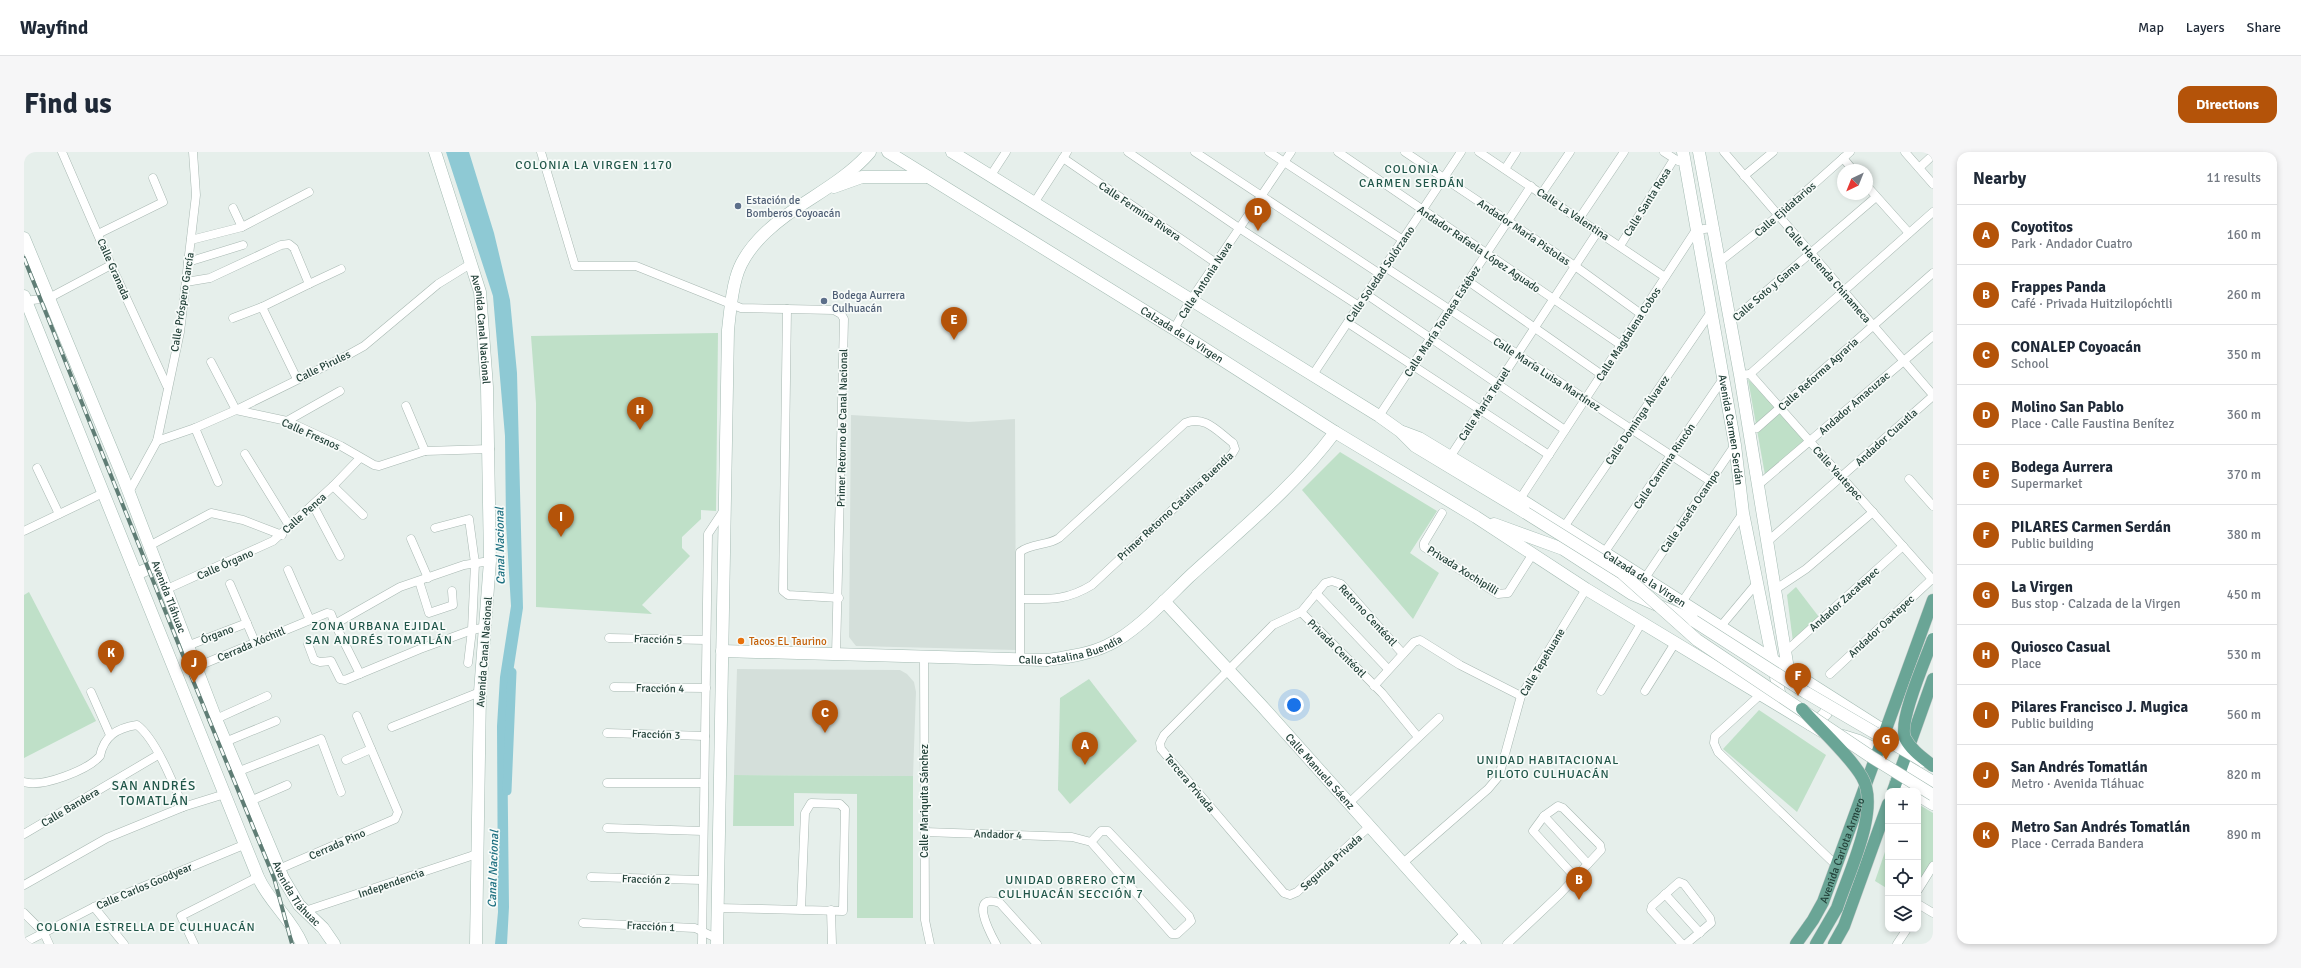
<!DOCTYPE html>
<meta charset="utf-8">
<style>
body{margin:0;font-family:Signika,sans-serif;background:#f6f6f7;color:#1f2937}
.controls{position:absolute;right:12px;bottom:12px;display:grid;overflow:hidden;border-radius:8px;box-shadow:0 2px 6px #0003}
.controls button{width:36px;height:36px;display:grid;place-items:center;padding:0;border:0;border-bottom:1px solid #e0e1e3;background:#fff;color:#1f2937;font:20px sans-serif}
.compass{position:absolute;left:1813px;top:12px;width:36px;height:36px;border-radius:50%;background:#fff;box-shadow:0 2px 6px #0003;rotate:223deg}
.you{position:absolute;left:1270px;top:553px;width:14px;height:14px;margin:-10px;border:3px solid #fff;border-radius:50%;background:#1a73e8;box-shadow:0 0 0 6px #1a73e833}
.badge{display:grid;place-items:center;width:26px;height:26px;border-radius:50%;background:#b45309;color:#fff;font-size:13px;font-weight:700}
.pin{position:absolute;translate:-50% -33px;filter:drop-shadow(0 1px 2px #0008)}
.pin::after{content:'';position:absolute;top:21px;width:14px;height:12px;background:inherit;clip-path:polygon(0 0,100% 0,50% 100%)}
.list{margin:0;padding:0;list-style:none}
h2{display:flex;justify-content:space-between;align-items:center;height:52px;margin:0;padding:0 16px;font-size:17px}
h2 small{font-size:13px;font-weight:400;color:#747a83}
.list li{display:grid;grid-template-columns:26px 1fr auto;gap:12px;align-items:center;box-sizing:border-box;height:60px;padding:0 16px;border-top:1px solid #e0e1e3}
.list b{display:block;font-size:15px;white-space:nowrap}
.list p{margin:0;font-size:13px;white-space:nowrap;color:#747a83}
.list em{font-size:13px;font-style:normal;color:#747a83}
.icon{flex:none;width:22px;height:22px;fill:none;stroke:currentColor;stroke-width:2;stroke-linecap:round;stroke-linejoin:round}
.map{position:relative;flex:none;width:1909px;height:792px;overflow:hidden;border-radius:12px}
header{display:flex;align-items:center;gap:24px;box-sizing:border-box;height:56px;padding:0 20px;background:#fff;border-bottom:1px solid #e0e1e3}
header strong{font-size:19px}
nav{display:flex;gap:22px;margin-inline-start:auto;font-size:14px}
.intro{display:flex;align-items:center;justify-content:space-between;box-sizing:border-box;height:96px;padding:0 24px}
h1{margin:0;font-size:28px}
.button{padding:10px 18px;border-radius:12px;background:#b45309;color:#fff;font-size:14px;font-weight:700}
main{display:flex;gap:24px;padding:0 24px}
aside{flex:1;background:#fff;border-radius:12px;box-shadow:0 2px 6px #0003}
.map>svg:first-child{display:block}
</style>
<header>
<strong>Wayfind</strong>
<nav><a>Map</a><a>Layers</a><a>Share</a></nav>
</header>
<div class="intro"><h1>Find us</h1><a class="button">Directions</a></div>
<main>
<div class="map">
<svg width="1909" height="792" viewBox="0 0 1909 792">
<rect width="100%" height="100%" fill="#e6efeb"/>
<g fill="#d4dfda">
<polygon points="827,263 945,270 991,267 992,498 832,494 825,485"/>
<polygon points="713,517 876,518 883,522 890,530 892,540 889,624 710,623"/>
</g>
<g fill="#bfe0c8">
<polygon points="694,181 692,359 677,358 677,367 658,385 658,396 666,404 618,453 628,462 512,455 512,251 507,184"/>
<polygon points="1724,227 1783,289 1741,323"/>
<polygon points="1316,300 1413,359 1386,401 1415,421 1389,467 1278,338"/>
<polygon points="1772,435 1795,465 1769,490 1763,443"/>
<polygon points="5,440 72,569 0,606 0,443"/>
<polygon points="1065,527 1113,589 1046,652 1034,638 1036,546"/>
<polygon points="1735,558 1802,603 1773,660 1699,597"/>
<polygon points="710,623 889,624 889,766 833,766 833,642 770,641 770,674 709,674"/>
<polygon points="1894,652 1909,661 1909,711 1894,735"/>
<polygon points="1864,691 1864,737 1851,729"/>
</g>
<polygon fill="#8ec9d4" points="422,0 445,0 470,81 486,148 493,221 499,456 486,540 483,576 485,755 483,792 471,792 474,760 473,574 476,525 487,454 482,372 481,284 469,144"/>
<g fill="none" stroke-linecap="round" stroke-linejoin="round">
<polyline stroke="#8ec9d4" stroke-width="9" points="483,639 488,520"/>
<defs>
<g id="street">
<polyline points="38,0 87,113 143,234"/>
<polyline points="517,0 551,114 612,114 717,156 810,158 817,162 820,167 812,503"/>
<polyline points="1104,0 1215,76 1335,154"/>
<polyline points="1171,0 1356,122"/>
<polyline points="1245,0 1379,88"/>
<polyline points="1314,0 1597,193"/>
<polyline points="1381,0 1551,114 1617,162"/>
<polyline points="1455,0 1641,125"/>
<polyline points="1640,0 1654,9"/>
<polyline points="1700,0 1909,243"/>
<polyline points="1881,0 1909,32"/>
<polyline points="1039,6 1192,111"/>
<polyline points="1819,6 1829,18"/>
<polyline points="1895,16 1909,3"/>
<polyline points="1481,17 1492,0"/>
<polyline points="967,23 982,0"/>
<polyline points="1720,24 1749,0"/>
<polyline points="1843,34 1885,81"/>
<polyline points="1518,41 1546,0"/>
<polyline points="1010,51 1043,0"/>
<polyline points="209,56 218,75"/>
<polyline points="1555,67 1600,0"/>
<polyline points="74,82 139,50 129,26"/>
<polyline points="167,88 218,75 285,40"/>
<polyline points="1596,94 1650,7"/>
<polyline points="164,110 219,93"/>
<polyline points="1694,111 1754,64 1826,0"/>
<polyline points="1361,115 1686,329"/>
<polyline points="1444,129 1578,223"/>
<polyline points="162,130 186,126 257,93 265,92 270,96 285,132 238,155 209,166"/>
<polyline points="285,132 317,117"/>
<polyline points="1342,142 1541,278"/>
<polyline points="0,149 25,146 87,113"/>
<polyline points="238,155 273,227"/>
<polyline points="763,157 759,439 764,443 815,446"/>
<polyline points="1324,171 1525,303"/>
<polyline points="1705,171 1852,45"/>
<polyline points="1150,177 1166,149 1267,0"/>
<polyline points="187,210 212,258 263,269 317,294 350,313 355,314 401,299 466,297"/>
<polyline points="1726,222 1909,60"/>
<polyline points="1716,223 1726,222 1909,428"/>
<polyline points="1288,224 1437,0"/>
<polyline points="382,254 401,299"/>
<polyline points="1355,264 1507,34"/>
<polyline points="263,269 316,239"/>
<polyline points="171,276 194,330"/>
<polyline points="1733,276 1909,121"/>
<polyline points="133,289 171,276 212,258 322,204 340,194 414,132 448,111"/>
<polyline points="221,302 266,375"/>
<polyline points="1426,305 1574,79"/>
<polyline points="13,316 35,362"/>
<polyline points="1885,327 1909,354"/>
<polyline points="309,334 339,363"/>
<polyline points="1733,334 1909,184"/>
<polyline points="105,340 133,289 156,180 172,43 169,0"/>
<polyline points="1496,347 1672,78 1688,76"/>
<polyline points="289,353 316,404"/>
<polyline points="1418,361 1400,391 1400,395 1474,442 1484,441 1508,403"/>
<polyline points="1540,375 1687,160"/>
<polyline points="411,376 445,367 451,411 448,478 444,511"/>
<polyline points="0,379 79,341"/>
<polyline points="387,387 404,426"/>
<polyline points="1743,390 1909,244"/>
<polyline points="125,394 187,361 219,368 258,383"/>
<polyline points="1580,401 1699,227"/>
<polyline points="264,418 286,468"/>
<polyline points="1621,426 1711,293"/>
<polyline points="395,429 405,461 429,453 428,439"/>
<polyline points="206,432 231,490"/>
<polyline points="143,437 249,389 309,334 336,306"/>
<polyline points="1752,437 1782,417 1849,360"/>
<polyline points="1292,441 1364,517"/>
<path d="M996,447c29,0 46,2 72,-14l140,-131 3,-5 -2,-6c-16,-12 -28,-28 -48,-20l-126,115c-12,8 -28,5 -39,14v108"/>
<polyline points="1658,450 1719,361"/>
<polyline points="1277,460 1249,473 1140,583 1136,591 1137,597 1260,741 1266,743 1273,740 1346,674"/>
<polyline points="1277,460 1358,541 1394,585"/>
<polyline points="1277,460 1301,431 1308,429 1317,432 1379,502"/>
<polyline points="311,472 336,522"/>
<polyline points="1697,474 1733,431"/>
<polyline points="585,486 682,488"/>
<polyline points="284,492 290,508 296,510 307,509 316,527 321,528 396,497 448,478 462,475"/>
<polyline points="163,494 223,471"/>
<polyline points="1761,500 1879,394"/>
<polyline points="900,506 901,768 906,792"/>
<polyline points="172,515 303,461 307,462 311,472 376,435 440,413 466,409"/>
<polyline points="1806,522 1908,427"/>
<polyline points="1350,534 1390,490 1396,488 1436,513 1497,544"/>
<polyline points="590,535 682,536"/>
<polyline points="1577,539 1618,470"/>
<polyline points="1621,539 1651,491"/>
<polyline points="67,540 86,583"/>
<polyline points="1736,543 1691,584 1690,591 1694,600 1812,713"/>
<polyline points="192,567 243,544"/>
<polyline points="368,575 456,540"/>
<polyline points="583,581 681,584"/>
<polyline points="201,590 252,569"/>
<polyline points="322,608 347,597"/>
<polyline points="213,620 297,587 317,640"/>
<path d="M0,630c18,6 64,-12 76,-26 4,-20 17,-28 37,-31 19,14 37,60 46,82"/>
<polyline points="583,631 680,631"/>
<polyline points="226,649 263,633"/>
<polyline points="1325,651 1415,566"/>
<polyline points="1520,664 1564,712"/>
<polyline points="583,676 679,679"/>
<polyline points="901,680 1048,685 1067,690 1148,782 1153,782 1167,769 1165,764 1084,679 1077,679 1067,690"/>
<polyline points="0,682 134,603"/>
<polyline points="1379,711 1464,637 1475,624 1497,544 1562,437"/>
<polyline points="255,717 371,667 374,660 333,564"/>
<polyline points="567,725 678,728"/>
<polyline points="0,733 83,686 159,655 201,642"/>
<polyline points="1894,738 1909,714"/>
<polyline points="1641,742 1676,781"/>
<polyline points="1894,752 1909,761"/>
<polyline points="70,755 100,792"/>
<polyline points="693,756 819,759 821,657 816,652 787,651 781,661 777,757"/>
<polyline points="807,758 808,792"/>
<polyline points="281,759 453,702"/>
<polyline points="0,761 20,781 25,792"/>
<polyline points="559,771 671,776 692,786"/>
<polyline points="0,791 70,755 222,692"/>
<polyline points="170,792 157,764 234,725"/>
<polyline points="678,792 684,382 700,358"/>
<path d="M972,792c-6,-11 -28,-52 4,-41l37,41"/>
<polyline points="1430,792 1441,781"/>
<polyline points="1483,792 1536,742 1577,698 1576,693 1539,656 1534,654 1520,664 1509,679 1551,725"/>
<polyline points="1658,792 1627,758 1628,754 1655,730 1660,732 1686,766 1687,771 1662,792"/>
<polyline points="1873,792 1883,777"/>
</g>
<g id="secondary">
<path id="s1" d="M411,0l45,140 7,95 3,174 -10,131 -4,252"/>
<path id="s2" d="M864,0l286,177 161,103 141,85 110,72 237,143"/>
<polyline points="928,0 1355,264 1376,279 1391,294 1502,361"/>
<path id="s3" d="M1659,0l52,293 8,68 38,189"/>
<polyline points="1675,0 1716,223 1764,517"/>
<polyline points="810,35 838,25 904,25"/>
<path id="s4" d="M0,86l99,239 93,242 67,159 16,27 24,23 11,16"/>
<path d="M0,144l234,581c11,25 33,41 44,67"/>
<path id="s5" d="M1379,280l16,6 101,61 366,233"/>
<polyline points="1470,372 1539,397 1608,442 1670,469"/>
<polyline points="112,422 133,413"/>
<path id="s6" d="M1140,449l97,104 214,239"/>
<path id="s7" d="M698,499l325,9c20,-3 43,-6 61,-15 27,-12 59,-47 81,-68 50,-46 106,-91 146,-145"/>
<polyline points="1786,572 1792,571 1802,561 1803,554 1799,545"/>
<polyline points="1819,584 1835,589 1855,599"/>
<polyline points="1879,612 1909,630"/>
<polyline points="1872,630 1888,639"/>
<polyline points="1894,643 1909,652"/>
<path d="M693,792l11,-614c2,-17 3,-35 8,-52 9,-35 47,-62 76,-80 20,-13 43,-28 58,-46"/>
</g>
<g id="primary">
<polyline points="1869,639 1909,527"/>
<path id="s8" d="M1772,792l17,-24 10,-18 110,-302"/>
<polyline points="1792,792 1813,756"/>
<polyline points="1810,792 1820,774 1864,652"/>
</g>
</defs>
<use href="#street" stroke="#a8b8b2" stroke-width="9"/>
<use href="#secondary" stroke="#a4bbb3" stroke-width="13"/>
<use href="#primary" stroke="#c2cac8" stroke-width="13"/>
<use href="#street" stroke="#fff" stroke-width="8"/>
<use href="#secondary" stroke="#fff" stroke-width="12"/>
<use href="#primary" stroke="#6aa596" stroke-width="12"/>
<defs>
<polyline id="rail" points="0,106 170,531 250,726 268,792"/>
</defs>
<use href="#rail" stroke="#5f7d75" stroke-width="4"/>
<use href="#rail" stroke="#f7fbf9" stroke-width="2.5" stroke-dasharray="8" stroke-linecap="butt"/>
<defs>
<g id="secondary-bridge">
<polyline points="1502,361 1598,421 1673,488 1846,604 1909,643"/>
<polyline points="1670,469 1781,540 1899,609"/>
</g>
<g id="primary-bridge">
<path d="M1909,487c-7,19 -35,82 -28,99 6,12 18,20 28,28"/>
<path d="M1778,557c17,19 48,47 60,68 19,32 -14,97 -25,131"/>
</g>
</defs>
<use href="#secondary-bridge" stroke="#a4bbb3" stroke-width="13" stroke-linecap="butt"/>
<use href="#primary-bridge" stroke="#c2cac8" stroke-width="13" stroke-linecap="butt"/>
<use href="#secondary-bridge" stroke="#fff" stroke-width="12"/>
<use href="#primary-bridge" stroke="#6aa596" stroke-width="12"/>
</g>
<g fill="#5c6f8a" stroke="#f7fbf9" stroke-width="1.5">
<circle cx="714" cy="54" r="4"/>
<circle cx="800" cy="149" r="4"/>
</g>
<circle fill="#e8710a" stroke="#f7fbf9" stroke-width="1.5" cx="717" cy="489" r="4"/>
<g text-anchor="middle" stroke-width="3.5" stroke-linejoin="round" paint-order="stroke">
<g font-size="11" fill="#4e5e75" stroke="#f7fbf9" text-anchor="start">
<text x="722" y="52">Estación de<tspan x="722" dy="13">Bomberos Coyoacán</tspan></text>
<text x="808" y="147">Bodega Aurrera<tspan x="808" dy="13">Culhuacán</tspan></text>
</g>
<g font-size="11" fill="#24423a" stroke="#f7fbf9">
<text transform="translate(1623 50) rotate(-58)" y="4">Calle Santa Rosa</text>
<text transform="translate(1761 57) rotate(-41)" y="4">Calle Ejidatarios</text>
<text transform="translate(1116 59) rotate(34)" y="4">Calle Fermina Rivera</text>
<text transform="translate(1549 62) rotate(34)" y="4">Calle La Valentina</text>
<text transform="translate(1500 80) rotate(34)" y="4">Andador María Pistolas</text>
<text transform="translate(1455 97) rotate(34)" y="4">Andador Rafaela López Aguado</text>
<text transform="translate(90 117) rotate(66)" y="4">Calle Granada</text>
<text transform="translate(1356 122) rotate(-56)" y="4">Calle Soledad Solórzano</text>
<text transform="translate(1804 122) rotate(49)" y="4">Calle Hacienda Chinameca</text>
<text transform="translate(1181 128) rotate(-57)" y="4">Calle Antonia Nava</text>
<text transform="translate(1742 139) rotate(-41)" y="4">Calle Soto y Gama</text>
<text transform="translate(158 150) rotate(-81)" y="4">Calle Próspero García</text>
<text transform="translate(1418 169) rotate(-57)" y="4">Calle María Tomasa Estébez</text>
<text dy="4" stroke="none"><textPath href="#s1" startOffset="184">Avenida Canal Nacional</textPath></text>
<text dy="4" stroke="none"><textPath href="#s2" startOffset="346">Calzada de la Virgen</textPath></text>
<text transform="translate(1604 182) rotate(-57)" y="4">Calle Magdalena Cobos</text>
<text transform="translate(299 214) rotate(-26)" y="4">Calle Pirules</text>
<text transform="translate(1523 222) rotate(33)" y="4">Calle María Luisa Martínez</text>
<text transform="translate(1794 222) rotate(-42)" y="4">Calle Reforma Agraria</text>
<text transform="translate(1830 251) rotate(-41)" y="4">Andador Amacuzac</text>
<text transform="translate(1460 252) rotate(-57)" y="4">Calle María Teruel</text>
<text transform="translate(1613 268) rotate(-56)" y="4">Calle Dominga Álvarez</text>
<text transform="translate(818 276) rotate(-89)" y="4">Primer Retorno de Canal Nacional</text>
<text dy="4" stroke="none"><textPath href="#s3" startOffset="282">Avenida Carmen Serdán</textPath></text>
<text transform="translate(287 282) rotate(24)" y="4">Calle Fresnos</text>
<text transform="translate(1862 285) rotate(-42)" y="4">Andador Cuautla</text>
<text transform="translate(1640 314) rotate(-56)" y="4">Calle Carmina Rincón</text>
<text transform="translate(1814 321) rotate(48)" y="4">Calle Yautepec</text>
<text transform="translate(1151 354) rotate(-43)" y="4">Primer Retorno Catalina Buendía</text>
<text transform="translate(1666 359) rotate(-56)" y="4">Calle Josefa Ocampo</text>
<text transform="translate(280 361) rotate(-42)" y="4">Calle Penca</text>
<text transform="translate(201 412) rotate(-24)" y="4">Calle Órgano</text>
<text transform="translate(1439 418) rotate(32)" y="4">Privada Xochipilli</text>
<text dy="4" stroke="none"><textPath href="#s5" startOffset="283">Calzada de la Virgen</textPath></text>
<text dy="4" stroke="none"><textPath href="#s4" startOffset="387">Avenida Tláhuac</textPath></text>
<text transform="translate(1820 447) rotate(-42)" y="4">Andador Zacatepec</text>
<text transform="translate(1344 463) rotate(47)" y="4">Retorno Centéotl</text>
<text transform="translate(1857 474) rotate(-43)" y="4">Andador Oaxtepec</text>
<text transform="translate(193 482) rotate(-21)" y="4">Órgano</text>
<text transform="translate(634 487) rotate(2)" y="4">Fracción 5</text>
<text transform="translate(227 492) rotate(-23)" y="4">Cerrada Xóchitl</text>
<text dy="4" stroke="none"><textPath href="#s7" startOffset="350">Calle Catalina Buendía</textPath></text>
<text transform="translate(1313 496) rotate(45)" y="4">Privada Centéotl</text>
<text transform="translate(460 500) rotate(-86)" y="4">Avenida Canal Nacional</text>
<text transform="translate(1518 510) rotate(-59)" y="4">Calle Tepehuane</text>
<text transform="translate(636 536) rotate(1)" y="4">Fracción 4</text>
<text transform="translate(632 582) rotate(2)" y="4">Fracción 3</text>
<text dy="4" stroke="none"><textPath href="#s6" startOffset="231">Calle Manuela Sáenz</textPath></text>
<text transform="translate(1166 631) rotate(50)" y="4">Tercera Privada</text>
<text transform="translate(900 649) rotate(-90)" y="4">Calle Mariquita Sánchez</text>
<text transform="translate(46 655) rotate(-31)" y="4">Calle Bandera</text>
<text transform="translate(974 682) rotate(2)" y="4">Andador 4</text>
<text transform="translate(313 692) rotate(-24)" y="4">Cerrada Pino</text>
<text dy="4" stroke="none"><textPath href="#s8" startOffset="105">Avenida Carlota Armero</textPath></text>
<text transform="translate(1307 710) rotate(-42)" y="4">Segunda Privada</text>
<text transform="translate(622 727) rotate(2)" y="4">Fracción 2</text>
<text transform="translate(367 731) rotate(-19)" y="4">Independencia</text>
<text transform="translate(120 734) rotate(-23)" y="4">Calle Carlos Goodyear</text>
<text dy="4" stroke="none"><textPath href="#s4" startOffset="711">Avenida Tláhuac</textPath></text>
<text transform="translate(627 774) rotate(3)" y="4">Fracción 1</text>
</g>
<g font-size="11" fill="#c56008" stroke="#f7fbf9" text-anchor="start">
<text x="725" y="493">Tacos EL Taurino</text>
</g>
<g font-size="12" letter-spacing="1" fill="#1f5548" stroke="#f7fbf9">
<text x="570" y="17">COLONIA LA VIRGEN 1170</text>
<text x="1388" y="21">COLONIA<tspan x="1388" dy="14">CARMEN SERDÁN</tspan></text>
<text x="355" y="478">ZONA URBANA EJIDAL<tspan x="355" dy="14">SAN ANDRÉS TOMATLÁN</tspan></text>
<text x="1524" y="612">UNIDAD HABITACIONAL<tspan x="1524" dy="14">PILOTO CULHUACÁN</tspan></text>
<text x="1047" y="732">UNIDAD OBRERO CTM<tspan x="1047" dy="14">CULHUACÁN SECCIÓN 7</tspan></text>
<text x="122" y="779">COLONIA ESTRELLA DE CULHUACÁN</text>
</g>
<g font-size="12" font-style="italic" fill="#1c6f80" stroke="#f7fbf9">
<text transform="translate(476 394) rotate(-91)" y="4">Canal Nacional</text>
<text transform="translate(469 717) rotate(-88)" y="4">Canal Nacional</text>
</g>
<g font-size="13" letter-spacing="1" fill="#1f5548" stroke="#f7fbf9">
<text x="130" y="638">SAN ANDRÉS<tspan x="130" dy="15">TOMATLÁN</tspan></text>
</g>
</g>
</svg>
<div class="controls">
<button>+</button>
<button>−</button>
<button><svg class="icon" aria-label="locate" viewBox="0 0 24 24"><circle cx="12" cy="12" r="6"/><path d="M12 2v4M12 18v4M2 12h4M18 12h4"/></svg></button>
<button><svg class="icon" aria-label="layers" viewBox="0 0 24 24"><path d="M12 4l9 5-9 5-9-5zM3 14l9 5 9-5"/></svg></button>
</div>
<svg class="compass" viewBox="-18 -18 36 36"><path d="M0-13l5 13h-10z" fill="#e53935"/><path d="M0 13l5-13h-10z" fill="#747a83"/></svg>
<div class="you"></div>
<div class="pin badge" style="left:1061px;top:613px">A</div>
<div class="pin badge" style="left:1555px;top:748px">B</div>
<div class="pin badge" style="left:801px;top:581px">C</div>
<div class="pin badge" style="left:1234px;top:79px">D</div>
<div class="pin badge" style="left:930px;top:188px">E</div>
<div class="pin badge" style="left:1774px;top:544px">F</div>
<div class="pin badge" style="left:1862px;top:608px">G</div>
<div class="pin badge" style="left:616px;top:278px">H</div>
<div class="pin badge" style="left:537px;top:385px">I</div>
<div class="pin badge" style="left:170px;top:531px">J</div>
<div class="pin badge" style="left:87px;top:521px">K</div>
</div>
<aside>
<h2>Nearby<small>11 results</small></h2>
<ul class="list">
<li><span class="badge">A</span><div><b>Coyotitos</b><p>Park · Andador Cuatro</p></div><em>160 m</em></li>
<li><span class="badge">B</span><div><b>Frappes Panda</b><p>Café · Privada Huitzilopóchtli</p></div><em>260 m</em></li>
<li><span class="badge">C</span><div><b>CONALEP Coyoacán</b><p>School</p></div><em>350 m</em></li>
<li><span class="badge">D</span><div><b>Molino San Pablo</b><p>Place · Calle Faustina Benítez</p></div><em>360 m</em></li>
<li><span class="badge">E</span><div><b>Bodega Aurrera</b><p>Supermarket</p></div><em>370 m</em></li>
<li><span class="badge">F</span><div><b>PILARES Carmen Serdán</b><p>Public building</p></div><em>380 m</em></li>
<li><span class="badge">G</span><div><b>La Virgen</b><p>Bus stop · Calzada de la Virgen</p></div><em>450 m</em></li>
<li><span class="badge">H</span><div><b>Quiosco Casual</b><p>Place</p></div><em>530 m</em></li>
<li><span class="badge">I</span><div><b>Pilares Francisco J. Mugica</b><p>Public building</p></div><em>560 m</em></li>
<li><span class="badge">J</span><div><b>San Andrés Tomatlán</b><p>Metro · Avenida Tláhuac</p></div><em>820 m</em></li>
<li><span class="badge">K</span><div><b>Metro San Andrés Tomatlán</b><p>Place · Cerrada Bandera</p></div><em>890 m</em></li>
</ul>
</aside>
</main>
